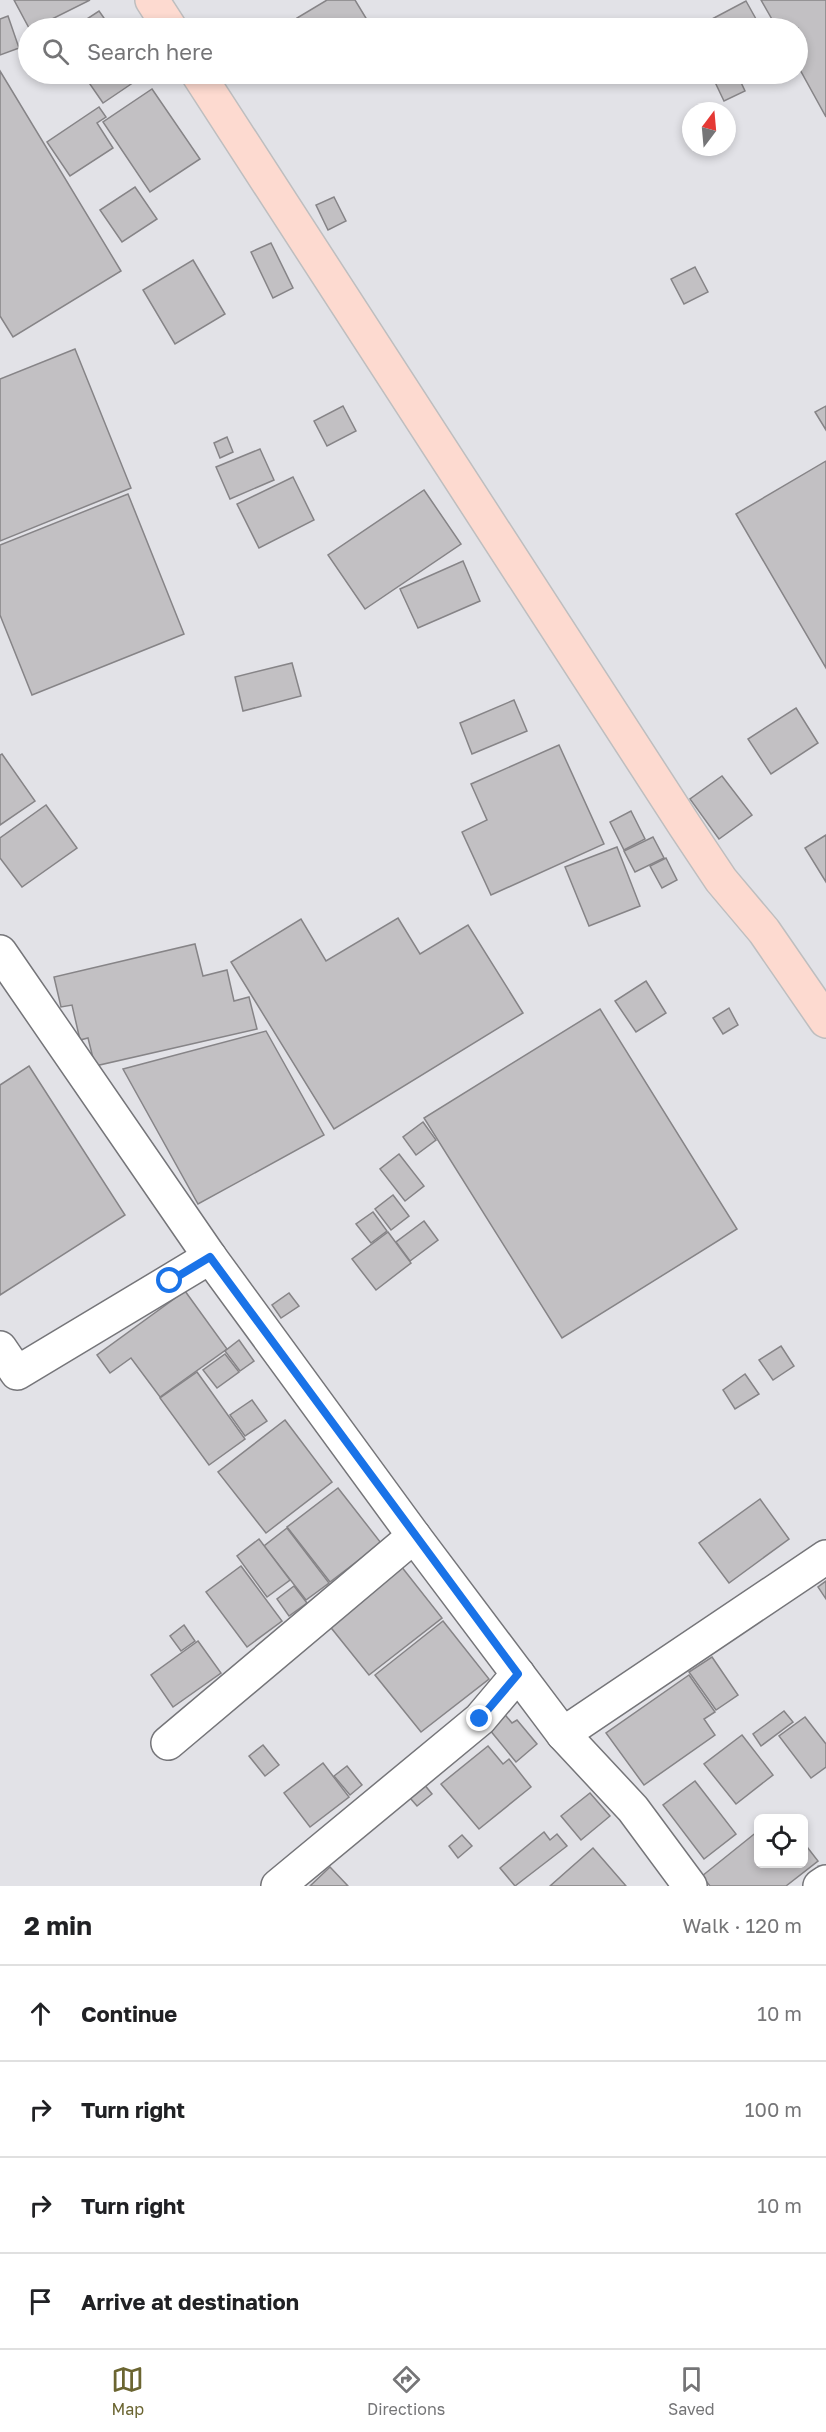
<!DOCTYPE html>
<meta charset="utf-8">
<style>
body{margin:0;font-family:"Golos Text",sans-serif;background:#f2f2f2;color:#202124}
.controls{position:absolute;right:18px;bottom:18px;display:grid;overflow:hidden;border-radius:9px;box-shadow:0 3px 9px #0003}
.controls button{width:54px;height:54px;display:grid;place-items:center;padding:0;border:0;border-bottom:2px solid #e0e0e0;background:#fff;color:#202124;font:30px sans-serif}
.compass{position:absolute;left:682px;top:102px;width:54px;height:54px;border-radius:50%;background:#fff;box-shadow:0 3px 9px #0003;rotate:16deg}
.stop{position:absolute;width:18px;height:18px;margin:-14px;border:4px solid #1a73e8;border-radius:50%;background:#fff}
.stop.end{background:#1a73e8;border-color:#fff;box-shadow:0 2px 6px #0008}
.list{margin:0;padding:0;list-style:none}
h2{display:flex;justify-content:space-between;align-items:center;height:78px;margin:0;padding:0 24px;font-size:26px}
h2 small{font-size:20px;font-weight:400;color:#757577}
.list li{display:grid;grid-template-columns:39px 1fr auto;gap:18px;align-items:center;box-sizing:border-box;height:96px;padding:0 24px;border-top:2px solid #e0e0e0}
.list b{display:block;font-size:22px;white-space:nowrap}
.list em{font-size:20px;font-style:normal;color:#757577}
.icon{flex:none;width:33px;height:33px;fill:none;stroke:currentColor;stroke-width:2;stroke-linecap:round;stroke-linejoin:round}
.map{position:relative;flex:none;width:826px;height:1886px;overflow:hidden}
.search{position:absolute;background:#fff;box-shadow:0 3px 9px #0003;left:18px;right:18px;top:18px;height:66px;display:flex;align-items:center;gap:15px;box-sizing:border-box;padding:0 21px;border-radius:33px;color:#757577;font-size:22px}
.sheet{height:462px;background:#fff}
nav{display:flex;justify-content:space-around;align-items:center;box-sizing:border-box;height:84px;border-top:2px solid #e0e0e0;background:#fff;font-size:16px;color:#757577}
nav a{display:grid;justify-items:center;gap:3px}
nav .on{color:#6b6531}
.map>svg:first-child{display:block}
</style>
<div class="map">
<svg width="826" height="1886" viewBox="0 0 826 1886">
<rect width="100%" height="100%" fill="#e2e2e7"/>
<g fill="#c2c0c3" stroke="#868487" stroke-width="1.5">
<polygon points="14,0 90,0 34,28 29,28"/>
<polygon points="327,0 355,0 372,28 304,28 297,18"/>
<polygon points="761,0 826,0 826,117 798,66 798,28 777,28"/>
<polygon points="746,1 761,28 695,28"/>
<polygon points="99,11 111,28 73,28"/>
<polygon points="8,16 19,48 0,55 0,19"/>
<polygon points="0,71 121,271 13,337 0,316"/>
<polygon points="83,74 141,74 143,76 103,103"/>
<polygon points="723,74 737,74 745,91 724,101 713,78"/>
<polygon points="152,89 200,159 150,192 103,122"/>
<polygon points="99,107 106,117 97,123 113,148 70,176 47,142"/>
<polygon points="135,187 157,219 122,242 100,210"/>
<polygon points="334,197 346,221 328,230 316,205"/>
<polygon points="271,243 293,288 273,298 251,252"/>
<polygon points="193,260 225,314 175,344 143,290"/>
<polygon points="695,267 708,292 684,304 671,279"/>
<polygon points="75,349 131,488 0,541 0,379"/>
<polygon points="343,406 356,431 327,446 314,421"/>
<polygon points="826,406 826,430 815,412"/>
<polygon points="227,437 233,452 220,458 214,443"/>
<polygon points="260,449 274,480 230,499 216,467"/>
<polygon points="826,461 826,668 736,514"/>
<polygon points="293,477 314,520 259,548 237,504"/>
<polygon points="424,490 461,544 365,609 328,555"/>
<polygon points="128,494 184,634 32,695 0,615 0,545"/>
<polygon points="463,561 480,601 418,628 400,589"/>
<polygon points="292,663 301,696 243,711 235,677"/>
<polygon points="514,700 527,731 472,754 460,723"/>
<polygon points="796,708 818,743 771,774 748,739"/>
<polygon points="559,745 604,844 491,895 462,832 487,820 471,784"/>
<polygon points="2,754 35,801 0,825 0,755"/>
<polygon points="722,776 752,815 719,839 690,799"/>
<polygon points="46,805 77,848 22,887 0,858 0,838"/>
<polygon points="631,811 645,839 624,850 610,822"/>
<polygon points="826,835 826,882 805,848"/>
<polygon points="653,837 664,858 635,872 624,851"/>
<polygon points="617,847 640,906 589,926 565,867"/>
<polygon points="666,858 677,880 662,888 650,866"/>
<polygon points="398,918 420,954 468,925 523,1013 334,1129 231,962 301,919 326,961"/>
<polygon points="195,944 203,976 227,970 234,1001 249,997 257,1029 95,1066 88,1038 80,1040 72,1005 61,1007 54,977"/>
<polygon points="646,981 666,1013 636,1032 615,1001"/>
<polygon points="729,1008 738,1025 723,1034 713,1018"/>
<polygon points="600,1009 737,1229 562,1338 424,1118"/>
<polygon points="266,1031 324,1135 198,1204 123,1069"/>
<polygon points="29,1066 125,1215 0,1295 0,1085"/>
<polygon points="423,1122 436,1140 416,1155 403,1137"/>
<polygon points="399,1154 424,1186 405,1201 380,1169"/>
<polygon points="393,1195 409,1216 391,1230 375,1209"/>
<polygon points="373,1212 387,1231 371,1243 356,1224"/>
<polygon points="424,1221 438,1240 410,1261 396,1242"/>
<polygon points="388,1232 411,1263 376,1290 352,1259"/>
<polygon points="185,1291 227,1349 160,1397 131,1358 110,1373 97,1355"/>
<polygon points="289,1293 299,1306 281,1318 272,1305"/>
<polygon points="239,1340 254,1361 240,1371 225,1351"/>
<polygon points="781,1346 794,1366 773,1380 759,1360"/>
<polygon points="225,1354 239,1372 217,1388 203,1370"/>
<polygon points="197,1372 245,1439 209,1465 160,1398"/>
<polygon points="745,1374 759,1394 735,1409 723,1390"/>
<polygon points="252,1400 267,1421 245,1436 230,1415"/>
<polygon points="285,1420 332,1482 266,1533 218,1472"/>
<polygon points="338,1488 381,1543 330,1582 287,1527"/>
<polygon points="760,1499 789,1539 729,1583 699,1543"/>
<polygon points="287,1528 329,1583 306,1600 264,1546"/>
<polygon points="259,1539 290,1580 267,1597 237,1556"/>
<polygon points="397,1561 442,1618 369,1675 324,1619"/>
<polygon points="241,1566 282,1621 247,1647 206,1592"/>
<polygon points="826,1581 826,1599 818,1587"/>
<polygon points="294,1586 307,1603 289,1616 277,1599"/>
<polygon points="443,1621 489,1679 421,1732 375,1675"/>
<polygon points="184,1625 195,1641 181,1651 170,1636"/>
<polygon points="198,1641 221,1673 173,1707 151,1675"/>
<polygon points="712,1657 738,1695 716,1710 689,1672"/>
<polygon points="689,1675 715,1712 704,1719 715,1735 644,1785 606,1733"/>
<polygon points="501,1710 512,1723 517,1720 537,1744 516,1762 485,1724"/>
<polygon points="784,1711 793,1722 761,1746 753,1734"/>
<polygon points="805,1717 826,1744 826,1767 811,1778 779,1736"/>
<polygon points="742,1735 773,1775 736,1804 704,1764"/>
<polygon points="263,1745 279,1765 265,1776 249,1756"/>
<polygon points="488,1746 503,1764 509,1759 531,1787 479,1829 441,1784"/>
<polygon points="323,1763 349,1797 310,1827 284,1793"/>
<polygon points="347,1766 362,1785 350,1795 334,1776"/>
<polygon points="419,1778 432,1794 417,1806 404,1791"/>
<polygon points="695,1781 736,1834 704,1859 663,1805"/>
<polygon points="590,1793 610,1816 581,1840 561,1816"/>
<polygon points="758,1831 758,1864 804,1864 804,1843 818,1861 786,1886 710,1886 702,1876"/>
<polygon points="544,1832 550,1840 557,1834 567,1846 515,1886 500,1868"/>
<polygon points="462,1835 472,1846 458,1858 449,1846"/>
<polygon points="593,1848 626,1886 550,1886"/>
<polygon points="330,1867 348,1886 310,1886"/>
</g>
<g fill="none" stroke-linecap="round" stroke-linejoin="round">
<defs>
<g id="minor">
<polyline points="0,952 210,1257 414,1536 563,1734 633,1809 690,1886"/>
<polyline points="0,1348 17,1373 210,1257"/>
<polyline points="563,1734 826,1557"/>
<polyline points="168,1743 414,1536"/>
<polyline points="278,1886 480,1719 518,1674"/>
<polyline points="820,1886 826,1882"/>
</g>
<g id="major">
<polyline points="152,0 170,28"/>
<polyline points="198,74 685,826 721,880 764,931 826,1021"/>
</g>
</defs>
<use href="#minor" stroke="#757579" stroke-width="36"/>
<use href="#major" stroke="#bebebf" stroke-width="36"/>
<use href="#minor" stroke="#fff" stroke-width="33"/>
<use href="#major" stroke="#fddad0" stroke-width="33"/>
</g>
<g fill="none" stroke-linecap="round" stroke-linejoin="round">
<polyline stroke="#1a73e8" stroke-width="8" points="170,1281 210,1257 518,1674 480,1719"/>
</g>
</svg>
<div class="controls">
<button><svg class="icon" aria-label="locate" viewBox="0 0 24 24"><circle cx="12" cy="12" r="6"/><path d="M12 2v4M12 18v4M2 12h4M18 12h4"/></svg></button>
</div>
<svg class="compass" viewBox="-18 -18 36 36"><path d="M0-13l5 13h-10z" fill="#e53935"/><path d="M0 13l5-13h-10z" fill="#757577"/></svg>
<div class="stop" style="left:170px;top:1281px"></div>
<div class="stop end" style="left:480px;top:1719px"></div>
<div class="search"><svg class="icon" aria-label="search" viewBox="0 0 24 24"><circle cx="10" cy="10" r="6"/><path d="M15 15l6 6"/></svg>Search here</div>
</div>
<section class="sheet">
<h2>2 min<small>Walk · 120 m</small></h2>
<ul class="list">
<li><svg class="icon" aria-label="ahead" viewBox="0 0 24 24"><path d="M12 20V5M6 11l6-6 6 6"/></svg><div><b>Continue</b></div><em>10 m</em></li>
<li><svg class="icon" aria-label="right" viewBox="0 0 24 24"><path d="M7 20v-9h11M14 6l5 5-5 5"/></svg><div><b>Turn right</b></div><em>100 m</em></li>
<li><svg class="icon" aria-label="right" viewBox="0 0 24 24"><path d="M7 20v-9h11M14 6l5 5-5 5"/></svg><div><b>Turn right</b></div><em>10 m</em></li>
<li><svg class="icon" aria-label="arrive" viewBox="0 0 24 24"><path d="M6 21V4h12l-3 4 3 4H6"/></svg><div><b>Arrive at destination</b></div></li>
</ul>
</section>
<nav>
<a class="on"><svg class="icon" aria-label="map" viewBox="0 0 24 24"><path d="M3 6l6-2 6 2 6-2v14l-6 2-6-2-6 2zM9 4v14M15 6v14"/></svg>Map</a>
<a><svg class="icon" aria-label="directions" viewBox="0 0 24 24"><path d="M12 3l9 9-9 9-9-9zM9 14v-3h6M13 9l2 2-2 2"/></svg>Directions</a>
<a><svg class="icon" aria-label="saved" viewBox="0 0 24 24"><path d="M7 4h10v16l-5-4-5 4z"/></svg>Saved</a>
</nav>
